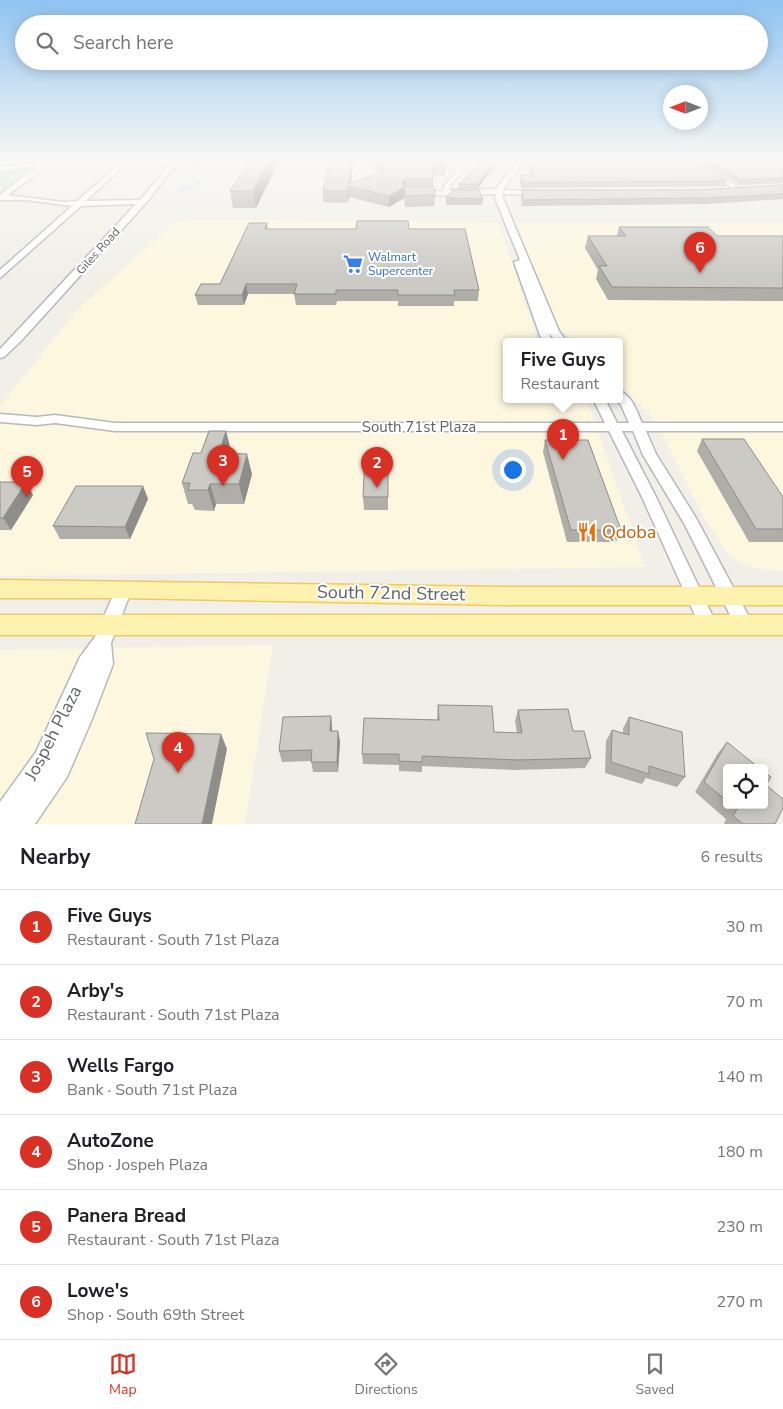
<!DOCTYPE html>
<meta charset="utf-8">
<style>
body{margin:0;font-family:"Nunito Sans",sans-serif;background:#f2f2f2;color:#202124}
.controls{position:absolute;right:15px;bottom:15px;display:grid;overflow:hidden;border-radius:5px;box-shadow:0 2px 12px #0003}
.controls button{width:45px;height:45px;display:grid;place-items:center;padding:0;border:0;border-bottom:1px solid #e0e0e0;background:#fff;color:#202124;font:25px sans-serif}
.compass{position:absolute;left:663px;top:85px;width:45px;height:45px;border-radius:50%;background:#fff;box-shadow:0 2px 12px #0003;rotate:270deg}
.you{position:absolute;left:512px;top:469px;width:18px;height:18px;margin:-12px;border:4px solid #fff;border-radius:50%;background:#1a73e8;box-shadow:0 0 0 8px #1a73e833}
.badge{display:grid;place-items:center;width:32px;height:32px;border-radius:50%;background:#d93025;color:#fff;font-size:16px;font-weight:700}
.pin{position:absolute;translate:-50% -41px;filter:drop-shadow(0 1px 2px #0008)}
.pin::after{content:'';position:absolute;top:26px;width:18px;height:15px;background:inherit;clip-path:polygon(0 0,100% 0,50% 100%)}
.popup{position:absolute;left:503px;top:338px;width:120px;height:65px;box-sizing:border-box;display:grid;place-content:center;border-radius:5px;background:#fff;filter:drop-shadow(0 1px 4px #0005);font-size:16px;white-space:nowrap;color:#757577}
.popup b{font-size:19px;color:#202124}
.popup::after{content:'';position:absolute;left:50%;top:100%;margin-left:-10px;border:10px solid transparent;border-top-color:#fff}
.list{margin:0;padding:0;list-style:none}
h2{display:flex;justify-content:space-between;align-items:center;height:65px;margin:0;padding:0 20px;font-size:21px}
h2 small{font-size:16px;font-weight:400;color:#757577}
.list li{display:grid;grid-template-columns:32px 1fr auto;gap:15px;align-items:center;box-sizing:border-box;height:75px;padding:0 20px;border-top:1px solid #e0e0e0}
.list b{display:block;font-size:19px;white-space:nowrap}
.list p{margin:0;font-size:16px;white-space:nowrap;color:#757577}
.list em{font-size:16px;font-style:normal;color:#757577}
.icon{flex:none;width:28px;height:28px;fill:none;stroke:currentColor;stroke-width:2;stroke-linecap:round;stroke-linejoin:round}
.map{position:relative;flex:none;width:783px;height:824px;overflow:hidden}
.search{position:absolute;background:#fff;box-shadow:0 2px 12px #0003;left:15px;right:15px;top:15px;height:55px;display:flex;align-items:center;gap:12px;box-sizing:border-box;padding:0 18px;border-radius:28px;color:#757577;font-size:19px}
.sheet{height:515px;background:#fff}
nav{display:flex;justify-content:space-around;align-items:center;box-sizing:border-box;height:70px;border-top:1px solid #e0e0e0;background:#fff;font-size:14px;color:#757577}
nav a{display:grid;justify-items:center;gap:2px}
nav .on{color:#d93025}
.map>svg:first-child{display:block}
</style>
<div class="map">
<svg width="783" height="824" viewBox="0 0 783 824">
<rect width="100%" height="100%" fill="#f1efe8"/>
<g fill="#fef7e0">
<polygon points="198,220 498,222 538,341 507,341 507,399 585,399 588,403 645,567 0,576 0,406 77,310 177,221"/>
<polygon points="513,223 783,223 783,571 755,568 739,562 727,553 702,514 654,418 619,385 619,341 573,341 558,327"/>
<polygon points="273,645 245,824 0,824 0,650"/>
</g>
<polygon fill="#c5e8c5" points="34,167 0,194 0,170"/>
<g fill="none" stroke-linecap="round" stroke-linejoin="round">
<g stroke="#aadaff" stroke-width="2">
<polyline points="209,173 221,169 232,161"/>
<polyline points="179,191 201,182"/>
</g>
<defs>
<g id="minor">
<polygon points="37,161 43,161 41,169 36,174 8,195 63,202 77,201 123,161 129,161 86,201 140,200 173,161 179,161 145,204 21,341 4,357 0,358 0,349 136,204 81,206 0,278 0,270 72,206 26,200 0,200 0,195 35,167 0,171 0,167 36,163"/>
<polygon points="466,161 472,161 449,187 449,190 496,189 517,161 523,161 503,190 538,191 542,193 538,195 503,194 503,198 559,331 566,341 556,341 549,333 552,341 542,341 514,262 520,260 495,198 496,194 418,196 414,194 418,192 443,191 444,186 458,170 429,166 427,163 461,166"/>
<polygon points="686,161 693,161 741,189 736,190"/>
<path d="M619,391c13,4 18,21 23,32h141v8h-137l10,23 40,64 54,101 3,6 -3,6 -6,2 -6,-2 -53,-106 -42,-70 -10,-24h-11l34,66 58,122 3,6 -3,6 -6,2 -6,-2 -60,-134 -33,-66h-494l-60,-8 -18,2 -37,-3v-8l37,3 18,-2 60,8h490l-12,-24h12l12,24h12l-8,-18 -5,-6h3z"/>
<polygon points="124,582 130,584 132,589 111,643 113,664 92,719 67,777 35,824 0,824 0,802 36,752 80,657 95,637 118,584"/>
</g>
<g id="major">
<polygon points="0,580 504,587 783,587 783,605 504,605 124,598 0,598"/>
<rect x="0" y="615" width="783" height="20"/>
</g>
</defs>
<use href="#minor" stroke="#b5b8bc" stroke-width="3"/>
<use href="#major" stroke="#f2c960" stroke-width="3"/>
<use href="#minor" fill="#fff" fill-rule="evenodd"/>
<use href="#major" fill="#fff2af" fill-rule="evenodd"/>
</g>
<g fill="#afaea9">
<polygon points="194,161 216,161 214,164 194,164"/>
<polygon points="250,161 279,161 256,208 233,208 230,191"/>
<polygon points="331,161 354,161 351,183 380,173 368,161 464,161 462,163 446,162 446,170 442,176 433,175 433,186 435,195 434,206 405,207 404,198 389,207 349,197 348,203 323,202 323,191"/>
<polygon points="546,161 727,181 725,186 521,188 520,181 521,175 531,176 528,168 529,163 546,163"/>
<polygon points="696,161 783,161 783,183 740,185"/>
<polygon points="495,166 477,189 458,190 459,184"/>
<polygon points="783,185 783,199 707,204 522,206 521,196 522,190 696,190"/>
<polygon points="479,190 483,199 482,205 446,205 446,198"/>
<polygon points="267,223 268,229 409,229 479,290 478,301 454,301 454,306 398,306 398,301 337,301 336,305 296,305 294,294 248,294 244,305 198,305 195,295 220,284"/>
<polygon points="619,227 717,236 783,236 783,301 608,300 596,279 598,270 585,248 588,236 617,236"/>
<polygon points="226,431 231,451 230,454 252,474 244,504 216,504 214,511 195,510 192,504 188,504 182,483 201,453"/>
<polygon points="702,439 783,497 783,542 749,542 697,451"/>
<polygon points="545,440 621,530 616,542 567,542 543,452"/>
<polygon points="388,455 388,510 364,510 363,497"/>
<polygon points="0,482 33,495 11,530 0,530"/>
<polygon points="143,486 148,499 130,539 60,539 53,526"/>
<polygon points="438,705 494,732 517,733 515,721 518,710 573,731 591,758 585,768 514,770 422,766 422,772 399,771 399,765 363,764 362,754 437,720"/>
<polygon points="331,716 332,731 340,741 338,772 313,772 311,761 282,762 279,751"/>
<polygon points="629,717 685,777 677,787 646,778 642,784 605,773 606,741 612,730 623,733 623,728"/>
<polygon points="727,742 727,805 764,805 766,785 775,824 724,824 726,819 695,792 718,753"/>
</g>
<g fill="#8f8d8a">
<polygon points="269,161 279,161 256,208 253,191"/>
<polygon points="352,161 354,161 350,187 349,184"/>
<polygon points="446,161 446,170 442,176 443,165"/>
<polygon points="496,161 497,161 495,166 477,189 478,184"/>
<polygon points="406,179 406,190 405,187 404,198 389,207 389,196"/>
<polygon points="348,186 349,197 348,203"/>
<polygon points="246,284 248,294 244,305 242,295"/>
<polygon points="226,431 231,451 224,474 219,453"/>
<polygon points="247,454 252,474 244,504 239,484"/>
<polygon points="26,482 33,495 11,530 3,518"/>
<polygon points="210,484 216,504 214,511 208,490"/>
<polygon points="143,486 148,499 130,539 125,527"/>
<polygon points="331,716 332,727 332,741 330,731"/>
<polygon points="338,731 340,741 338,772 337,762"/>
<polygon points="221,734 227,749 212,824 202,824"/>
</g>
<g fill="#cccac5" stroke="#8f8d8a">
<polygon points="250,161 269,161 253,191 230,191"/>
<polygon points="331,161 352,161 349,184 387,170 378,161 446,161 443,165 432,164 433,179 406,179 402,182 404,186 434,186 435,195 405,196 405,187 389,196 348,186 348,191 323,191"/>
<polygon points="481,161 496,161 478,184 459,184 473,171"/>
<polygon points="546,161 614,162 622,161 692,161 727,181 522,183 521,175 534,176 529,163 548,163"/>
<polygon points="707,161 783,161 783,178 742,180"/>
<polygon points="783,185 783,194 709,198 523,200 522,190 696,190"/>
<polygon points="453,190 479,190 483,199 446,198"/>
<polygon points="357,221 408,221 409,229 465,229 479,290 454,290 455,295 398,295 398,290 336,290 336,294 294,294 297,284 246,284 242,295 195,295 201,284 220,284 249,223 267,223 265,229 356,229"/>
<polygon points="619,227 708,227 717,236 783,236 783,288 612,287 599,266 607,266 588,236 626,236"/>
<polygon points="209,431 226,431 219,453 247,454 239,484 210,484 208,490 188,490 190,483 182,483 193,453 201,453"/>
<polygon points="702,439 744,439 783,497 783,529 756,529"/>
<polygon points="545,440 588,440 621,530 571,530"/>
<polygon points="365,455 388,455 388,497 363,497"/>
<polygon points="0,482 26,482 3,518 0,518"/>
<polygon points="76,486 143,486 125,527 53,526"/>
<polygon points="438,705 492,706 494,732 522,733 518,710 568,709 573,731 584,731 591,758 518,760 422,756 422,762 399,761 399,754 362,754 364,718 439,720"/>
<polygon points="331,716 330,731 338,731 337,762 311,762 312,750 279,751 283,717"/>
<polygon points="629,717 682,732 685,777 649,766 649,774 611,762 612,730 629,735"/>
<polygon points="146,733 221,734 202,824 135,824 154,759"/>
<polygon points="727,742 759,768 727,768 727,801 704,782"/>
<polygon points="764,772 771,777 766,785 783,799 783,808 775,824 743,824 733,816 737,809 732,805 764,805"/>
</g>
<linearGradient id="sky" x2="0" y2="1"><stop stop-color="#8fc3f1"/><stop offset="0.58" stop-color="#f9f8f5"/><stop offset="1" stop-color="#f9f8f5" stop-opacity="0"/></linearGradient>
<rect width="783" height="276" fill="url(#sky)"/>
<defs>
<symbol id="supermarket-bare" viewBox="-9 -9 18 18"><path d="M-6-5.5h2.5l.6 2H6L4.5 2H-2.5L-4.4-4H-6ZM-1.5 3.2a1.3 1.3 0 1 0 .1 0ZM3 3.2a1.3 1.3 0 1 0 .1 0Z" fill="#3f7fe0" stroke="#fff" stroke-width="2.5" paint-order="stroke"/></symbol>
<symbol id="restaurant-bare" viewBox="-9 -9 18 18"><path d="M-5-6h1v4h1v-4h1v4h1v-4h1v5L-1.5 .5V6h-2V.5L-5-1ZM5-6V6H3V1.5H1.5Q1.5-4 5-6Z" fill="#e8710a" stroke="#fff" stroke-width="2.5" paint-order="stroke"/></symbol>
</defs>
<g fill-rule="evenodd">
<use href="#supermarket-bare" x="339" y="250" width="28" height="28"/>
<use href="#restaurant-bare" x="573" y="518" width="28" height="28"/>
</g>
<g text-anchor="middle" stroke-width="4" stroke-linejoin="round" paint-order="stroke">
<g font-size="12" fill="#5f6368" stroke="#fff">
<text transform="translate(98 251) rotate(-48)" y="4">Giles Road</text>
</g>
<g font-size="12" fill="#366cbe" stroke="#fff" text-anchor="start">
<text x="368" y="261">Walmart<tspan x="368" dy="14">Supercenter</tspan></text>
</g>
<g font-size="15" fill="#5f6368" stroke="#fff">
<text x="419" y="432">South 71st Plaza</text>
</g>
<g font-size="18" fill="#c56008" stroke="#fff" text-anchor="start">
<text x="602" y="538">Qdoba</text>
</g>
<g font-size="18" fill="#5f6368" stroke="#fff">
<text transform="translate(391 593) rotate(1)" y="6">South 72nd Street</text>
<text transform="translate(53 733) rotate(-63)" y="6">Jospeh Plaza</text>
</g>
</g>
</svg>
<div class="controls">
<button><svg class="icon" aria-label="locate" viewBox="0 0 24 24"><circle cx="12" cy="12" r="6"/><path d="M12 2v4M12 18v4M2 12h4M18 12h4"/></svg></button>
</div>
<svg class="compass" viewBox="-18 -18 36 36"><path d="M0-13l5 13h-10z" fill="#e53935"/><path d="M0 13l5-13h-10z" fill="#757577"/></svg>
<div class="you"></div>
<div class="pin badge" style="left:563px;top:460px">1</div>
<div class="popup"><b>Five Guys</b>Restaurant</div>
<div class="pin badge" style="left:377px;top:488px">2</div>
<div class="pin badge" style="left:223px;top:486px">3</div>
<div class="pin badge" style="left:178px;top:773px">4</div>
<div class="pin badge" style="left:27px;top:497px">5</div>
<div class="pin badge" style="left:700px;top:273px">6</div>
<div class="search"><svg class="icon" aria-label="search" viewBox="0 0 24 24"><circle cx="10" cy="10" r="6"/><path d="M15 15l6 6"/></svg>Search here</div>
</div>
<section class="sheet">
<h2>Nearby<small>6 results</small></h2>
<ul class="list">
<li><span class="badge">1</span><div><b>Five Guys</b><p>Restaurant · South 71st Plaza</p></div><em>30 m</em></li>
<li><span class="badge">2</span><div><b>Arby's</b><p>Restaurant · South 71st Plaza</p></div><em>70 m</em></li>
<li><span class="badge">3</span><div><b>Wells Fargo</b><p>Bank · South 71st Plaza</p></div><em>140 m</em></li>
<li><span class="badge">4</span><div><b>AutoZone</b><p>Shop · Jospeh Plaza</p></div><em>180 m</em></li>
<li><span class="badge">5</span><div><b>Panera Bread</b><p>Restaurant · South 71st Plaza</p></div><em>230 m</em></li>
<li><span class="badge">6</span><div><b>Lowe's</b><p>Shop · South 69th Street</p></div><em>270 m</em></li>
</ul>
</section>
<nav>
<a class="on"><svg class="icon" aria-label="map" viewBox="0 0 24 24"><path d="M3 6l6-2 6 2 6-2v14l-6 2-6-2-6 2zM9 4v14M15 6v14"/></svg>Map</a>
<a><svg class="icon" aria-label="directions" viewBox="0 0 24 24"><path d="M12 3l9 9-9 9-9-9zM9 14v-3h6M13 9l2 2-2 2"/></svg>Directions</a>
<a><svg class="icon" aria-label="saved" viewBox="0 0 24 24"><path d="M7 4h10v16l-5-4-5 4z"/></svg>Saved</a>
</nav>
